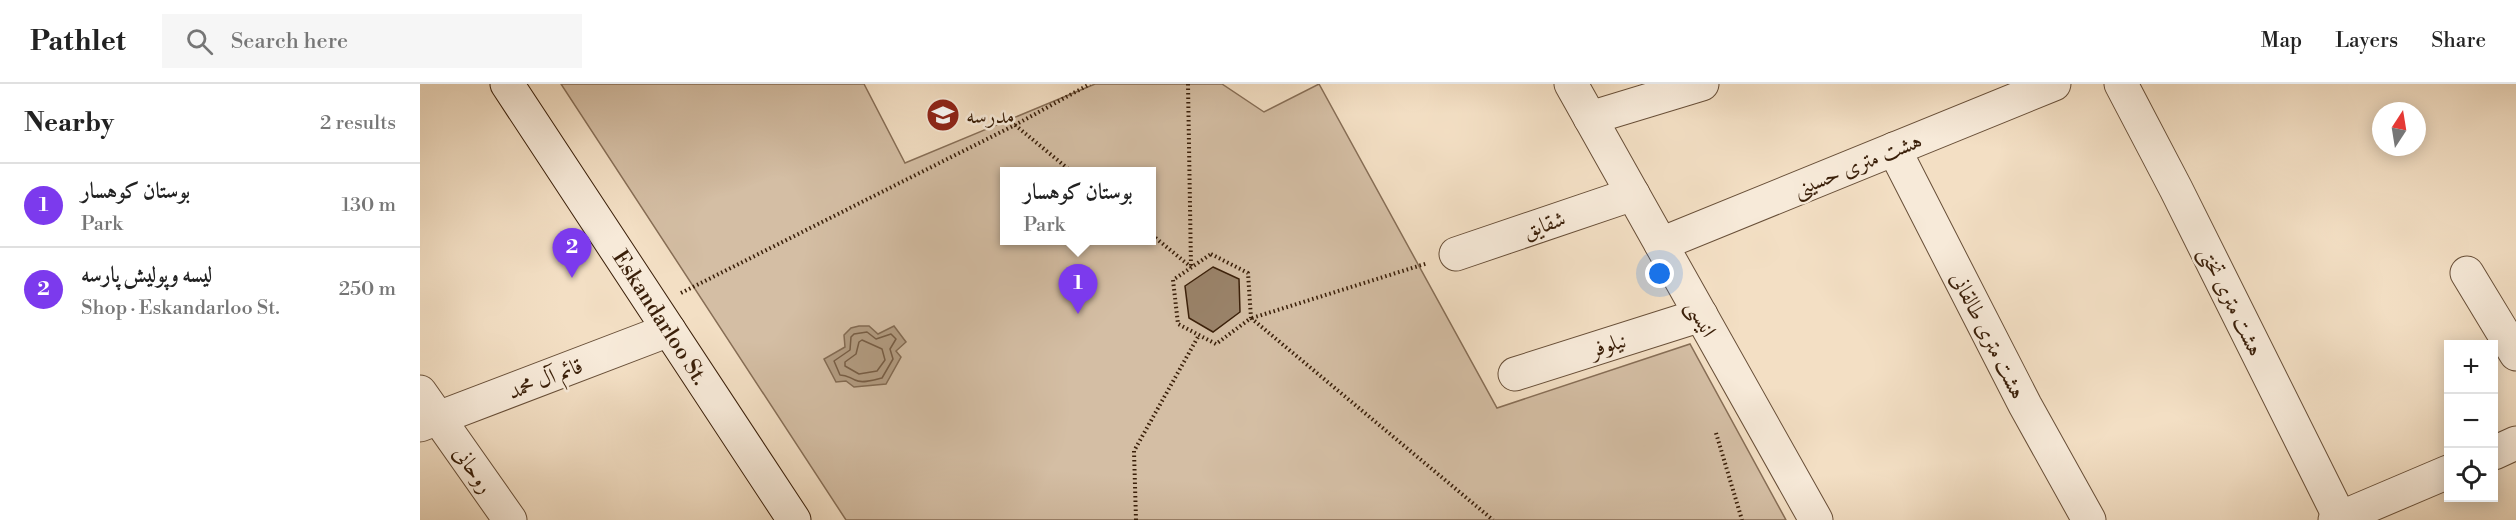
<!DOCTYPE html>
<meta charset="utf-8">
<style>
body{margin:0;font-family:"Libre Bodoni",Amiri,serif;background:#f6f6f6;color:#222}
.controls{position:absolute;right:18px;bottom:18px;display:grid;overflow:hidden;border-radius:0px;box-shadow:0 3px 15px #0003}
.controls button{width:54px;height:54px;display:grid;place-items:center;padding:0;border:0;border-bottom:2px solid #e0e0e0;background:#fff;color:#222;font:30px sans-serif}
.compass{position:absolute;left:1952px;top:18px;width:54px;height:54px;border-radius:50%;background:#fff;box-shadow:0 3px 15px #0003;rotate:12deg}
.you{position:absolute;left:1240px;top:190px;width:21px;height:21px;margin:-15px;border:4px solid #fff;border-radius:50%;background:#1a73e8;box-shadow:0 0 0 9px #1a73e833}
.badge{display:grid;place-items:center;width:39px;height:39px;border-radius:50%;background:#7c3aed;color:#fff;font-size:20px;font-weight:700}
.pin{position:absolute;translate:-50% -50px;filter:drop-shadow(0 2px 3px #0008)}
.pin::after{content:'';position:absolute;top:32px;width:21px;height:18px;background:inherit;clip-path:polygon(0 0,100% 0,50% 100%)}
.popup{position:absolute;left:580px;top:83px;width:156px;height:78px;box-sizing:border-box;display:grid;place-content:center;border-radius:0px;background:#fff;filter:drop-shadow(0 2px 4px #0005);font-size:20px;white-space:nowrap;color:#767676}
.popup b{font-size:22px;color:#222}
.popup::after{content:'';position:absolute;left:50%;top:100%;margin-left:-12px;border:12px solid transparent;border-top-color:#fff}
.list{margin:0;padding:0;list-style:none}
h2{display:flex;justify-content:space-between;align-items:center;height:78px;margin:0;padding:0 24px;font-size:26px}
h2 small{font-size:20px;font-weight:400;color:#767676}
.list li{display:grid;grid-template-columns:39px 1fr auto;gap:18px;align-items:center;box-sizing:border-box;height:84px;padding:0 24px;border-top:2px solid #e0e0e0}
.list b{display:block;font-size:22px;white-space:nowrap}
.list p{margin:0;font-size:20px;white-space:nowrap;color:#767676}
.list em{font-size:20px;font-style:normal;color:#767676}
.icon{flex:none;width:33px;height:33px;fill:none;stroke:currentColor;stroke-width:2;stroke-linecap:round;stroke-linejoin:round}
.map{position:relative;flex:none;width:2096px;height:436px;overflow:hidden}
header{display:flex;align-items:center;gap:36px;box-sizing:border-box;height:84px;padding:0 30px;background:#fff;border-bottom:2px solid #e0e0e0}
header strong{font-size:28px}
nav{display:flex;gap:33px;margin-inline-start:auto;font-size:21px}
.search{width:420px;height:54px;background:#f6f6f6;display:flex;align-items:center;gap:15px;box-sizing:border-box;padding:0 21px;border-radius:0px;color:#767676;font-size:22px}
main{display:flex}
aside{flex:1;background:#fff}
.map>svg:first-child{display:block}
</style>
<header>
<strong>Pathlet</strong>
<div class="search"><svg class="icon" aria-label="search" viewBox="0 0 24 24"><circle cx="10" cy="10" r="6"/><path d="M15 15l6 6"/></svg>Search here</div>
<nav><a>Map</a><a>Layers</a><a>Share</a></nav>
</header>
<main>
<aside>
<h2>Nearby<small>2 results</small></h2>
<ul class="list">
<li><span class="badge">1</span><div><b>بوستان کوهسار</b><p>Park</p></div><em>130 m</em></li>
<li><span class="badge">2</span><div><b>لیسه وپولیش پارسه</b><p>Shop · Eskandarloo St.</p></div><em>250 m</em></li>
</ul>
</aside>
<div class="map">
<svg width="2096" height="436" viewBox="0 0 2096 436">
<rect width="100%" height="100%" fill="#f3dfc4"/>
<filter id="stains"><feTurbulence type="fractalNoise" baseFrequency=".00333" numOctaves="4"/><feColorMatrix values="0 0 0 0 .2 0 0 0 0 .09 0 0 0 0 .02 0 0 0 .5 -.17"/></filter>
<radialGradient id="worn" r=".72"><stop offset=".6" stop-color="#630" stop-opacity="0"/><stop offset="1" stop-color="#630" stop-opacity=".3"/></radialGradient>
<path fill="#d4bea4" stroke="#876e56" stroke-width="1.5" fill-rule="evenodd" d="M141,0h303l41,79 190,-79h127l42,28 55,-28 178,324 193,-64 96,176h-940zM584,88h148v68h-148z"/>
<polygon fill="#b49e84" stroke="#836b53" stroke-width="1.5" points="439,242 449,242 458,250 474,242 486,258 476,267 481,273 466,300 434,303 426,297 416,298 404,275 425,263 424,251 431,244"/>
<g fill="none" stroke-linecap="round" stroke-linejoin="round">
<g stroke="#775e46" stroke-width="1.5">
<path d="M447,248l9,7 15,-5 5,5 -6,10 3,10 -11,19c-8,2 -20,6 -27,2 -7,-3 -8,-5 -15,-5l-6,-14 16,-11 1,-13 3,-3z"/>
<polygon points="442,256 462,265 465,276 457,287 439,290 425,282 425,278 436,270 439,258"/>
</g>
</g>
<polygon fill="#9a836a" stroke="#3a1f09" stroke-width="1.5" points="793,183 819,195 820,228 793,248 769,234 765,202"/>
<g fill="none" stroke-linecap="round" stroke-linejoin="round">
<defs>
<g id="street">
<polyline points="1151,0 1396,436"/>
<polyline points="1701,0 1756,105 1921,436"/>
<polyline points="1170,34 1282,0"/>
<polyline points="1474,65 1605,321 1669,436"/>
<polyline points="1241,160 1634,0"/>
<polyline points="1036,170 1213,110"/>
<polyline points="2047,189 2096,270"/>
<polyline points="1095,290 1281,231"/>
<polyline points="0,308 90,436"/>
<polyline points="0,341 249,246"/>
<polyline points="2074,369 2096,359"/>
<polyline points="1915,436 2028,388"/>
</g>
<polyline id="secondary" points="87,0 374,436"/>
</defs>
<use href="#street" stroke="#684f38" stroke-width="35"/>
<use href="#secondary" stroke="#3a1f09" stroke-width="35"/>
<g stroke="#3a1f09" stroke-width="4" stroke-dasharray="1.5 3" stroke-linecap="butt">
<polyline points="768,0 771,183"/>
<polyline points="595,41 652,88"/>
<polyline points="732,151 771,183"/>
<polygon points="791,170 828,189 831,234 796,260 758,240 753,196"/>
<polyline points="261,209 595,41 670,0"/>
<polyline points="831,234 1073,436"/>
<polyline points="832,234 1008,179"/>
<polyline points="1296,349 1322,436"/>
<polyline points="716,436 714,367 779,251"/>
</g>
<use href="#street" stroke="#f7ead9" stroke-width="33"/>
<use href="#secondary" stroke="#f7ead9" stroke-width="33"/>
</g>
<defs>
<symbol id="school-disc" viewBox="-11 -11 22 22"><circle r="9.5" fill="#8f2418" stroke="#f7ead9"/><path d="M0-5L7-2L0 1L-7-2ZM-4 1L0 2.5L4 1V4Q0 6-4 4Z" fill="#fff"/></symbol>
</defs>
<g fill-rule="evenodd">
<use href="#school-disc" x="504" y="12" width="38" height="38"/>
</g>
<g text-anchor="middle" stroke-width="5" stroke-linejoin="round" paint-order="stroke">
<g font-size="22" fill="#3a1f09" stroke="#f7ead9" text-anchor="start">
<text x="546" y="39">مدرسه</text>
</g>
<g font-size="22" fill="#3a1f09" stroke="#f7ead9">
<text transform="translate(1437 80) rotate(-22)" y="8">هشت متری حسینی</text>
<text transform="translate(1124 140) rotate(-19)" y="8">شقایق</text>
<text transform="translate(1812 217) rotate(64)" y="8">هشت متری تختی</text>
<text transform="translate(241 233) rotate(57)" y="8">Eskandarloo St.</text>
<text transform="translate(1282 234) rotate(61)" y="8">انیسی</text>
<text transform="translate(1569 251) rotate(63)" y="8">هشت متری طالقانی</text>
<text transform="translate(1188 260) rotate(-17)" y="8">نیلوفر</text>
<text transform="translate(125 294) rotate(-21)" y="8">قائم آل محمد</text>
<text transform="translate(54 385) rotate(55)" y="8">روحانی</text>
</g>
</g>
<rect width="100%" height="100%" filter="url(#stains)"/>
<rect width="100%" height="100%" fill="url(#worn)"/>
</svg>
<div class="controls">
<button>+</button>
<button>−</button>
<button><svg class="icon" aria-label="locate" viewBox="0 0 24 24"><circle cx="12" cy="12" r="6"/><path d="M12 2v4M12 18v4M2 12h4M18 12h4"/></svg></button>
</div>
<svg class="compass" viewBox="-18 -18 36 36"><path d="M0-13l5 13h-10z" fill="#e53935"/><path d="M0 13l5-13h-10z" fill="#767676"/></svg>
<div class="you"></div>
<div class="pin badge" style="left:658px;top:230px">1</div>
<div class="popup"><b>بوستان کوهسار</b>Park</div>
<div class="pin badge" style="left:152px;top:194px">2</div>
</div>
</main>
